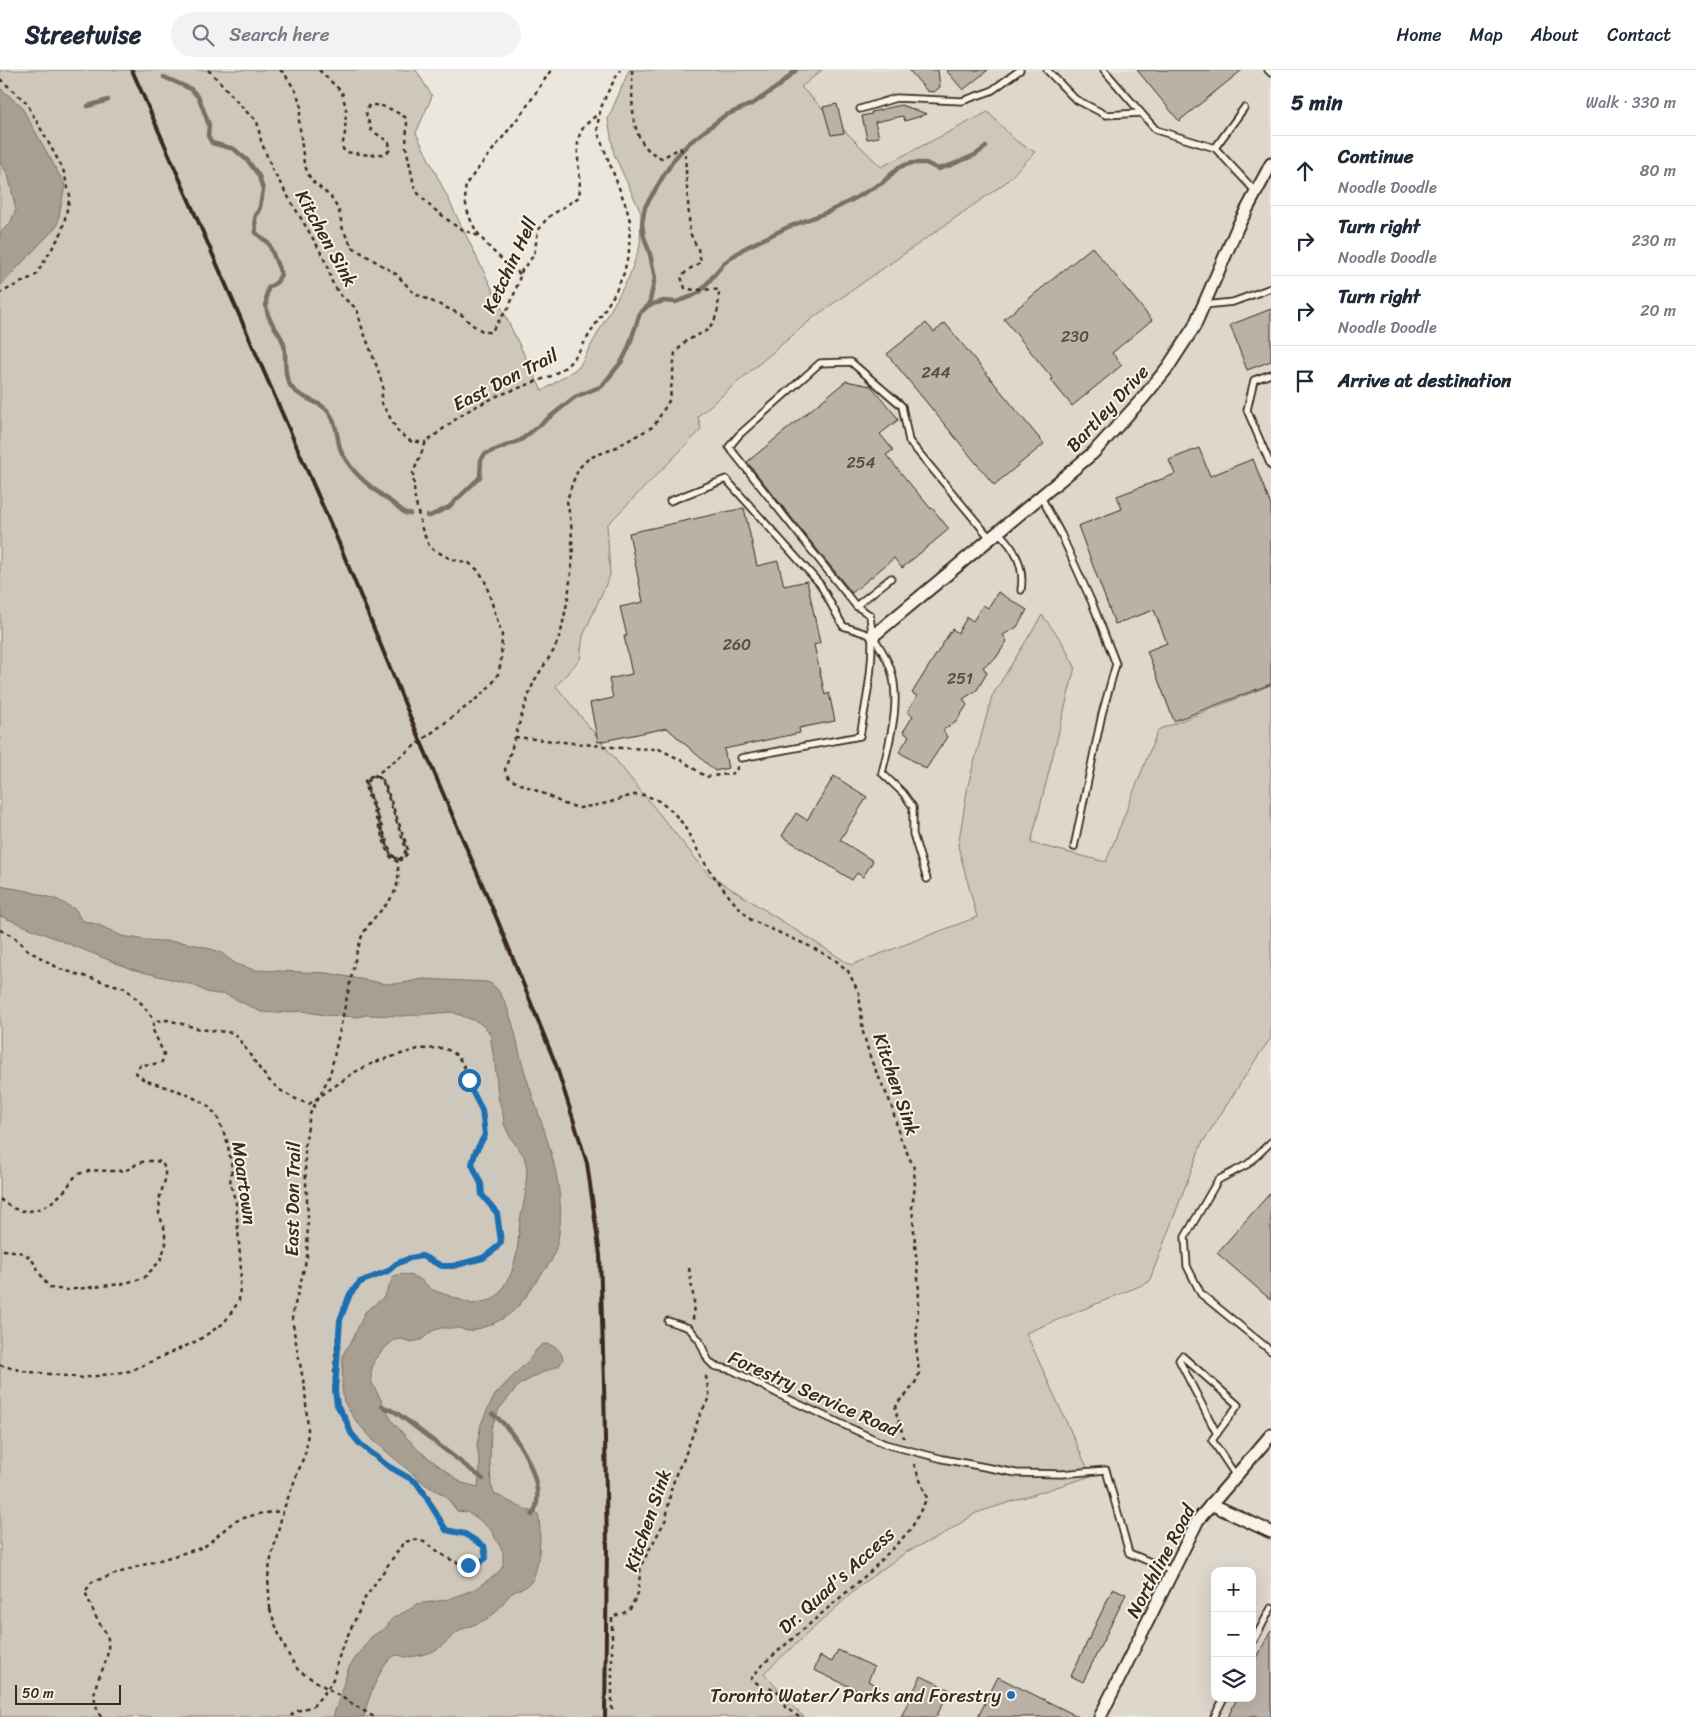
<!DOCTYPE html>
<meta charset="utf-8">
<style>
body{margin:0;font-family:Sriracha,sans-serif;background:#f2f2f3;color:#1f2937}
.controls{position:absolute;right:15px;bottom:15px;display:grid;overflow:hidden;border-radius:10px;box-shadow:0 5px 20px #0002}
.controls button{width:45px;height:45px;display:grid;place-items:center;padding:0;border:0;border-bottom:1px solid #e0e1e3;background:#fff;color:#1f2937;font:25px sans-serif}
.scale{position:absolute;left:15px;bottom:12px;width:106px;box-sizing:border-box;padding-left:5px;border:2px solid #3b2a1e;border-top:0;font-size:14px;line-height:18px;white-space:nowrap;color:#3b2a1e;-webkit-text-stroke:4px #f7f3e8;paint-order:stroke}
.stop{position:absolute;width:15px;height:15px;margin:-11px;border:4px solid #1f6fb2;border-radius:50%;background:#fff}
.stop.end{background:#1f6fb2;border-color:#fff;box-shadow:0 1px 5px #0008}
.list{margin:0;padding:0;list-style:none}
h2{display:flex;justify-content:space-between;align-items:center;height:65px;margin:0;padding:0 20px;font-size:21px}
h2 small{font-size:16px;font-weight:400;color:#747a83}
.list li{display:grid;grid-template-columns:32px 1fr auto;gap:15px;align-items:center;box-sizing:border-box;height:70px;padding:0 20px;border-top:1px solid #e0e1e3}
.list b{display:block;font-size:19px;white-space:nowrap}
.list p{margin:0;font-size:16px;white-space:nowrap;color:#747a83}
.list em{font-size:16px;font-style:normal;color:#747a83}
.icon{flex:none;width:28px;height:28px;fill:none;stroke:currentColor;stroke-width:2;stroke-linecap:round;stroke-linejoin:round}
.map{position:relative;flex:none;width:1271px;height:1647px;overflow:hidden}
header{display:flex;align-items:center;gap:30px;box-sizing:border-box;height:70px;padding:0 25px;background:#fff;border-bottom:1px solid #e0e1e3}
header strong{font-size:24px}
nav{display:flex;gap:28px;margin-inline-start:auto;font-size:18px}
.search{width:350px;height:45px;background:#f2f2f3;display:flex;align-items:center;gap:12px;box-sizing:border-box;padding:0 18px;border-radius:28px;color:#747a83;font-size:19px}
main{display:flex}
aside{flex:1;background:#fff}
.map>svg:first-child{display:block}
</style>
<header>
<strong>Streetwise</strong>
<div class="search"><svg class="icon" aria-label="search" viewBox="0 0 24 24"><circle cx="10" cy="10" r="6"/><path d="M15 15l6 6"/></svg>Search here</div>
<nav><a>Home</a><a>Map</a><a>About</a><a>Contact</a></nav>
</header>
<main>
<div class="map">
<svg width="1271" height="1647" viewBox="0 0 1271 1647">
<rect width="100%" height="100%" fill="#ece7dc"/>
<filter id="ink" filterUnits="userSpaceOnUse"><feTurbulence type="fractalNoise" baseFrequency=".02" numOctaves="2"/><feDisplacementMap in="SourceGraphic" scale="10" xChannelSelector="R" yChannelSelector="G"/><feConvolveMatrix kernelMatrix="1 2 1 2 8 2 1 2 1" color-interpolation-filters="sRGB"/></filter>
<g filter="url(#ink)">
<g fill="#ddd7cc" fill-rule="evenodd">
<polygon points="822,0 1271,0 1271,615 1158,660 1106,792 1030,773 1075,597 1042,545 992,626 968,715 958,776 977,847 851,895 708,804 556,616 580,589 583,566 610,506 607,456 701,360 697,346 814,247 1005,113 1035,82 1016,71 988,42 881,97 801,17"/>
<path d="M1271,968v679h-467l-13,-12 -27,-31 99,-91 45,-32 33,-15 35,-23 115,-37 -65,-143 123,-51 52,-137 59,-92zM1215,1501h37v127h-37z"/>
</g>
<polygon fill="#cec8bc" stroke="#84796d" points="0,0 416,0 432,26 416,63 542,321 579,297 629,207 640,176 641,143 614,84 608,49 629,0 822,0 801,17 881,97 988,42 1016,71 1035,82 1005,113 814,247 698,346 701,360 607,455 610,505 583,566 580,589 556,616 708,804 851,895 977,847 958,776 968,715 992,626 1042,545 1061,570 1075,597 1031,773 1106,792 1158,660 1271,615 1271,968 1260,983 1201,1075 1149,1212 1026,1263 1091,1406 976,1443 941,1466 908,1481 863,1513 764,1603 791,1635 804,1647 0,1647"/>
<g fill="#a89f93" stroke="#7c7064">
<polygon points="0,18 21,36 65,115 57,156 0,216 0,163 10,153 16,140 8,105 0,92"/>
<path d="M0,816l28,5 30,9 18,10 4,8 4,3 15,4 23,11 24,4 35,2 20,4 19,6 16,12 19,6 72,3 60,11 16,-1 19,-4 65,3c22,6 30,64 36,84 17,60 53,128 30,191 -3,8 -11,15 -15,22 -20,31 -30,42 -67,52h-4l-8,-3h-18l-9,3 -11,9 -9,2 -11,-3 -7,1 -9,8 -11,12 -3,13 1,10 20,38 26,29 44,33 16,4 2,-21 -3,-21 4,-21 9,-20 5,-9 13,-14 22,-22 6,-9 7,-6c10,0 18,5 20,15l-4,7 -18,7 -22,12 -20,24 -8,20 -1,29 1,27 4,9 23,12 20,8c4,14 2,56 -7,68 -5,7 -12,7 -19,11 -7,6 -11,14 -17,20 -12,10 -21,11 -34,17 -11,6 -18,18 -30,22 -9,3 -17,5 -26,5 -4,-1 -7,-3 -11,-1 -13,7 -28,47 -30,61h-31l16,-50 22,-30 17,-11c1,-11 21,-13 28,-22l29,-4 28,-10 24,-16 6,-8v-14l-12,-22 -14,-12 -10,-6 -10,-1 -11,-15 -20,-11 -51,-43 -19,-21 -12,-19 -2,-14 1,-34 10,-15 12,-27 19,-15 10,-21c12,-5 29,2 36,13l42,15 19,-4 8,-6 12,-20 6,-21 3,-32 5,-24 2,-28 -3,-13 -14,-19 -6,-13 -1,-10 -5,-17 -2,-24 -6,-39 -4,-6 -8,-6 -26,-10 -51,4 -35,-1 -8,2 -34,-2 -22,-4 -26,2 -15,-1 -36,-18h-8l-11,-2 -12,-7 -63,-16 -131,-53z"/>
</g>
<g fill="none" stroke-linecap="round" stroke-linejoin="round">
<g stroke="#7c7064" stroke-width="4.5">
<path d="M164,7l27,12 8,9 10,27 -1,11 4,7 22,6 14,12 11,15 4,14 -3,17 -5,11 1,15 13,11 12,30 -4,8 -9,6c-2,8 -3,15 -1,23 2,13 14,21 17,34 3,14 -2,32 9,44 10,11 29,12 37,25 9,13 6,28 12,39 14,28 41,41 63,60l5,1"/>
<polyline points="88,36 108,30"/>
<polyline points="649,235 655,208 650,184 644,167 642,153 645,137 664,105 675,88 688,74 724,46 754,33 780,15 796,0"/>
<polyline points="427,446 430,446 449,437 480,407 481,390 485,384 521,370 575,327 602,316 622,291 628,279 640,243 649,235 664,231 676,232 690,227 700,222 724,193 743,179 788,157 828,142 850,131 882,113 899,97 912,93 926,93 938,99 951,95 975,85 986,77"/>
<polyline points="382,1336 397,1343 483,1409"/>
<path d="M492,1344c23,14 59,75 40,101"/>
</g>
</g>
<g fill="#bab2a7" stroke="#3b2a1e">
<polygon points="909,0 938,0 940,17 934,22 927,21"/>
<polygon points="946,0 988,0 963,20"/>
<polygon points="1137,0 1242,0 1179,51"/>
<polygon points="837,34 844,63 831,65 823,37"/>
<polygon points="901,35 927,44 905,51 903,46 875,52 879,67 867,69 862,46 872,44 871,42"/>
<polygon points="1092,177 1152,250 1112,283 1122,295 1072,336 1051,310 1053,309 1004,249"/>
<polygon points="1271,239 1271,291 1247,300 1230,255"/>
<polygon points="926,253 934,262 945,253 1044,374 994,415 887,284"/>
<polygon points="846,311 871,316 896,346 898,350 880,364 893,380 886,385 931,439 932,438 949,459 902,498 894,488 852,523 747,392"/>
<polygon points="1199,378 1210,406 1253,389 1271,436 1271,614 1174,651 1147,581 1167,573 1154,540 1115,554 1078,456 1122,439 1117,426 1175,404 1169,390"/>
<polygon points="744,438 757,496 778,491 784,516 807,511 820,573 814,575 825,625 829,623 835,651 799,658 800,663 724,679 728,698 715,701 667,658 598,672 590,633 613,628 609,609 632,604 624,566 627,566 620,537 643,532 629,463"/>
<polygon points="998,522 1027,540 1017,557 1003,565 1007,571 996,588 983,597 987,603 977,620 963,629 967,635 956,652 943,660 947,667 926,699 899,682 909,666 903,662 913,646 907,642 917,626 912,623 952,559 958,563 967,547 973,551 983,535 988,538"/>
<polygon points="834,706 867,727 840,770 873,791 863,807 857,803 852,810 782,766 796,743 807,750"/>
<polygon points="1271,1122 1271,1230 1217,1183"/>
<polygon points="1113,1518 1126,1524 1083,1612 1071,1606"/>
<polygon points="1271,1560 1271,1647 1228,1647 1237,1628 1252,1628 1252,1598"/>
<polygon points="838,1580 874,1597 868,1611 879,1616 874,1628 814,1600 820,1586 832,1592"/>
<polygon points="921,1606 950,1620 936,1647 901,1647"/>
<polygon points="998,1607 1079,1647 978,1647"/>
</g>
<g fill="none" stroke-linecap="round" stroke-linejoin="round">
<defs>
<g id="lane">
<polyline points="1047,0 1075,29 1106,45 1141,43"/>
<polyline points="1104,0 1156,60 1215,78"/>
<polyline points="1268,0 1271,3"/>
<polyline points="1244,38 1215,78 1255,121"/>
<polyline points="860,39 896,28 962,31 991,21 1020,0"/>
<polyline points="1204,235 1233,232 1271,218"/>
<polyline points="1271,304 1254,310 1247,340 1271,396"/>
<polyline points="1041,427 1061,464 1093,535 1116,594 1102,644 1074,777"/>
<path d="M670,431l56,-22 94,105 23,42 30,10c6,10 13,20 17,31 12,33 0,72 -8,106l21,20 10,14v27l14,45"/>
<path d="M998,462c17,16 27,34 23,58"/>
<polyline points="891,508 856,536 729,377 739,365 820,293 851,292 902,336 909,371 990,468"/>
<path d="M741,688l119,-22c7,-39 16,-80 10,-121l-14,-9"/>
<polyline points="1271,1072 1248,1094 1218,1110 1185,1167 1187,1196 1201,1224 1271,1281"/>
<polyline points="668,1251 689,1258 699,1270 708,1290 714,1296 732,1300 786,1328 885,1374 943,1389 1016,1403 1062,1404 1106,1400 1129,1483 1172,1501"/>
<polyline points="1217,1364 1179,1290 1182,1286 1238,1335 1212,1370 1236,1406"/>
<polyline points="1252,1574 1271,1538"/>
<polyline points="1214,1647 1224,1628"/>
</g>
<g id="street">
<polyline points="873,566 1093,383 1143,328 1168,297 1194,257 1238,156 1271,94"/>
<polyline points="1211,1434 1271,1462"/>
<polyline points="1100,1647 1198,1450 1271,1365"/>
</g>
</defs>
<use href="#lane" stroke="#3b2a1e" stroke-width="9"/>
<use href="#street" stroke="#3b2a1e" stroke-width="15"/>
<g stroke="#3b2a1e" stroke-width="2.5" stroke-dasharray="4 4" stroke-linecap="butt">
<path d="M208,0c18,16 30,36 49,51l4,20 12,30 45,76 10,20 4,15 9,14 16,13 4,16 16,42 6,20 -2,15 18,31 13,9h14"/>
<path d="M280,0l4,3 13,20 4,14 -2,13 5,44 7,16 20,17 8,14 4,19 9,17 44,27 18,19 48,22 9,9 13,8h7l18,-25 6,-15 7,-22 12,-15 4,-24 9,-13 32,-21c3,-19 -4,-43 0,-60 2,-10 12,-17 20,-24"/>
<path d="M319,0l23,22 4,17 -1,24 -3,14 3,5 24,3 16,-1 5,-4 -1,-8 -18,-12 -5,-17 3,-8c14,-1 24,5 36,12l2,6 -1,24 9,43 15,16 27,21 21,9"/>
<path d="M632,0c1,30 -5,75 30,88l18,-10 5,7 5,78 8,16 3,13 -13,8 -7,7 4,11c11,4 22,0 34,2l-1,19 -4,13 -8,9 -20,10 -11,12 -5,46 -16,27 -41,23 -24,9 -10,10 -7,16 -5,17 4,22 2,33 -5,42 -7,34 -7,18 -20,31 -10,27 -19,62 4,9 38,16 17,9 16,4 28,-5 24,-8h13l14,6 14,11 10,12 23,41 25,34 20,21 56,25 27,14 14,12 11,22 4,39 8,28 20,44 9,33 14,31 1,18 -3,21 7,84 -3,54 3,28 -4,10 -9,12 -8,7 -3,7 9,29"/>
<polyline points="0,9 26,32 63,99 70,126 62,162 36,205 0,223"/>
<path d="M520,204c-30,-23 -60,-50 -54,-90l59,-75 26,-39"/>
<path d="M475,630l17,-16 6,-10 3,-12 1,-27 -17,-54 -6,-10 -10,-8 -18,-4 -21,-11 -8,-19 -7,-30 -2,-26 13,-31 30,-23 15,-10 26,-13 54,-20 16,-10 11,-13 37,-60 9,-20 5,-22 1,-30 -4,-15 -28,-73c-2,-24 11,-43 22,-63"/>
<polyline points="515,667 622,678 659,679 683,691 706,707 735,703 738,696"/>
<polyline points="0,860 13,866 29,881 60,899 125,918 141,933 155,951"/>
<path d="M0,1129c24,22 47,11 66,-10 3,-4 6,-10 10,-13 15,-11 36,-1 53,-7 4,-1 6,-5 10,-6 7,-3 15,-2 23,-1l3,7v11l-5,16 -1,18 5,13 2,17 -6,17 -16,17 -23,6 -55,6 -16,-2c-20,-24 -11,-37 -50,-38"/>
<polyline points="689,1198 694,1231 693,1250"/>
<path d="M0,1295l23,6 60,7 47,-7 67,-30 27,-18 15,-22 2,-31 -5,-67 -6,-20 2,-15 -5,-27 -10,-25 -11,-12 -22,-11 -40,-13 -8,-7 4,-8 14,-1 8,-2 2,-8 -12,-26 3,-7 13,-1 32,9 34,4c27,33 30,56 75,71l46,-32 20,-10 43,-13 26,-1 10,5 8,9 7,17 1,8 12,23 3,25 -10,18 -3,11 9,20 1,11 15,18 4,29c-11,14 -23,18 -39,21 -8,1 -14,5 -22,2 -7,-3 -14,-10 -21,-9 -12,2 -20,7 -30,14 -14,10 -27,7 -38,23 -14,19 -21,88 -14,111 2,6 7,11 9,16 2,5 3,10 6,14 9,13 24,24 37,33 8,5 18,9 26,15 14,11 22,33 31,48l19,4 19,12 2,12c-19,11 -33,5 -50,-8 -5,-4 -13,-10 -20,-10 -4,0 -8,1 -12,2l-39,56 -24,52 -8,29 -7,12 -13,15 -16,5 -8,6"/>
<path d="M270,1539l-2,-31 2,-15 13,-52 23,-60 2,-20 -3,-41 -11,-58 -2,-16 15,-59 1,-39 -3,-54v-19l5,-31 20,-39 27,-124c2,-5 3,-10 5,-15 14,-29 43,-35 35,-75l-4,-1 -5,-7 -22,-64 -1,-8 6,-5 7,1 5,5 22,64v8l-5,5h-3"/>
<polyline points="612,1640 612,1547 629,1541 638,1523 641,1495 666,1449 671,1420 677,1401 683,1391 701,1342 710,1328 706,1307 708,1303"/>
<path d="M101,1647c-19,-34 10,-43 7,-77 0,-7 -9,-16 -12,-23 -4,-8 -7,-17 -11,-25l7,-10 44,-15 68,-20 27,-23 9,-5 18,-5 25,-3"/>
<polyline points="799,1647 785,1637 780,1624 775,1619 764,1618 751,1609 762,1595 871,1501 911,1459 927,1428 913,1392"/>
</g>
<use href="#lane" stroke="#f7f3e8" stroke-width="5.5"/>
<use href="#street" stroke="#f7f3e8" stroke-width="11"/>
<polyline stroke="#3b2a1e" stroke-width="4" points="132,0 338,471 409,644 497,849 556,995 587,1093 600,1185 604,1314 607,1477 605,1647"/>
<g stroke="#3b2a1e" stroke-width="2.5" stroke-dasharray="4 4" stroke-linecap="butt">
<polyline points="397,789 390,783 367,718 366,711 373,705 380,707 384,712 407,776 407,784 401,790 394,787 391,783 368,718 368,711 475,630"/>
<path d="M270,1539c7,22 15,43 29,62l75,46"/>
</g>
</g>
</g>
<g fill="none" stroke-linecap="round" stroke-linejoin="round" filter="url(#ink)">
<polyline stroke="#1f6fb2" stroke-width="6" points="468,1495 477,1494 486,1488 484,1476 465,1464 446,1460 423,1422 416,1412 388,1396 360,1374 351,1363 346,1350 337,1335 335,1321 340,1250 350,1224 360,1212 388,1201 396,1194 410,1188 422,1186 442,1196 453,1196 483,1188 495,1179 501,1172 497,1143 482,1125 481,1114 472,1094 475,1083 485,1065 482,1040 470,1017 469,1010"/>
</g>
<circle fill="#1f6fb2" stroke="#f7f3e8" stroke-width="2" cx="1011" cy="1625" r="5"/>
<g text-anchor="middle" stroke-width="4" stroke-linejoin="round" paint-order="stroke">
<g font-size="16" fill="#5b4c40">
<text x="1075" y="272">230</text>
<text x="936" y="308">244</text>
<text x="861" y="398">254</text>
<text x="737" y="580">260</text>
<text x="960" y="614">251</text>
</g>
<g font-size="19" fill="#3b2a1e" stroke="#f7f3e8">
<text transform="translate(327 168) rotate(61)" y="7">Kitchen Sink</text>
<text transform="translate(509 195) rotate(-65)" y="7">Ketchin Hell</text>
<text transform="translate(505 309) rotate(-27)" y="7">East Don Trail</text>
<text transform="translate(1107 338) rotate(-47)" y="7">Bartley Drive</text>
<text transform="translate(897 1014) rotate(71)" y="7">Kitchen Sink</text>
<text transform="translate(245 1113) rotate(82)" y="7">Moartown</text>
<text transform="translate(292 1129) rotate(-89)" y="7">East Don Trail</text>
<text transform="translate(814 1323) rotate(24)" y="7">Forestry Service Road</text>
<text transform="translate(647 1450) rotate(-71)" y="7">Kitchen Sink</text>
<text transform="translate(1160 1491) rotate(-62)" y="7">Northline Road</text>
<text transform="translate(836 1510) rotate(-42)" y="7">Dr. Quad's Access</text>
</g>
<g font-size="19" fill="#3b2a1e" stroke="#f7f3e8" text-anchor="end">
<text x="1001" y="1632">Toronto Water/ Parks and Forestry</text>
</g>
</g>
</svg>
<div class="controls">
<button>+</button>
<button>−</button>
<button><svg class="icon" aria-label="layers" viewBox="0 0 24 24"><path d="M12 4l9 5-9 5-9-5zM3 14l9 5 9-5"/></svg></button>
</div>
<div class="scale">50 m</div>
<div class="stop" style="left:469px;top:1010px"></div>
<div class="stop end" style="left:468px;top:1495px"></div>
</div>
<aside>
<h2>5 min<small>Walk · 330 m</small></h2>
<ul class="list">
<li><svg class="icon" aria-label="ahead" viewBox="0 0 24 24"><path d="M12 20V5M6 11l6-6 6 6"/></svg><div><b>Continue</b><p>Noodle Doodle</p></div><em>80 m</em></li>
<li><svg class="icon" aria-label="right" viewBox="0 0 24 24"><path d="M7 20v-9h11M14 6l5 5-5 5"/></svg><div><b>Turn right</b><p>Noodle Doodle</p></div><em>230 m</em></li>
<li><svg class="icon" aria-label="right" viewBox="0 0 24 24"><path d="M7 20v-9h11M14 6l5 5-5 5"/></svg><div><b>Turn right</b><p>Noodle Doodle</p></div><em>20 m</em></li>
<li><svg class="icon" aria-label="arrive" viewBox="0 0 24 24"><path d="M6 21V4h12l-3 4 3 4H6"/></svg><div><b>Arrive at destination</b></div></li>
</ul>
</aside>
</main>
